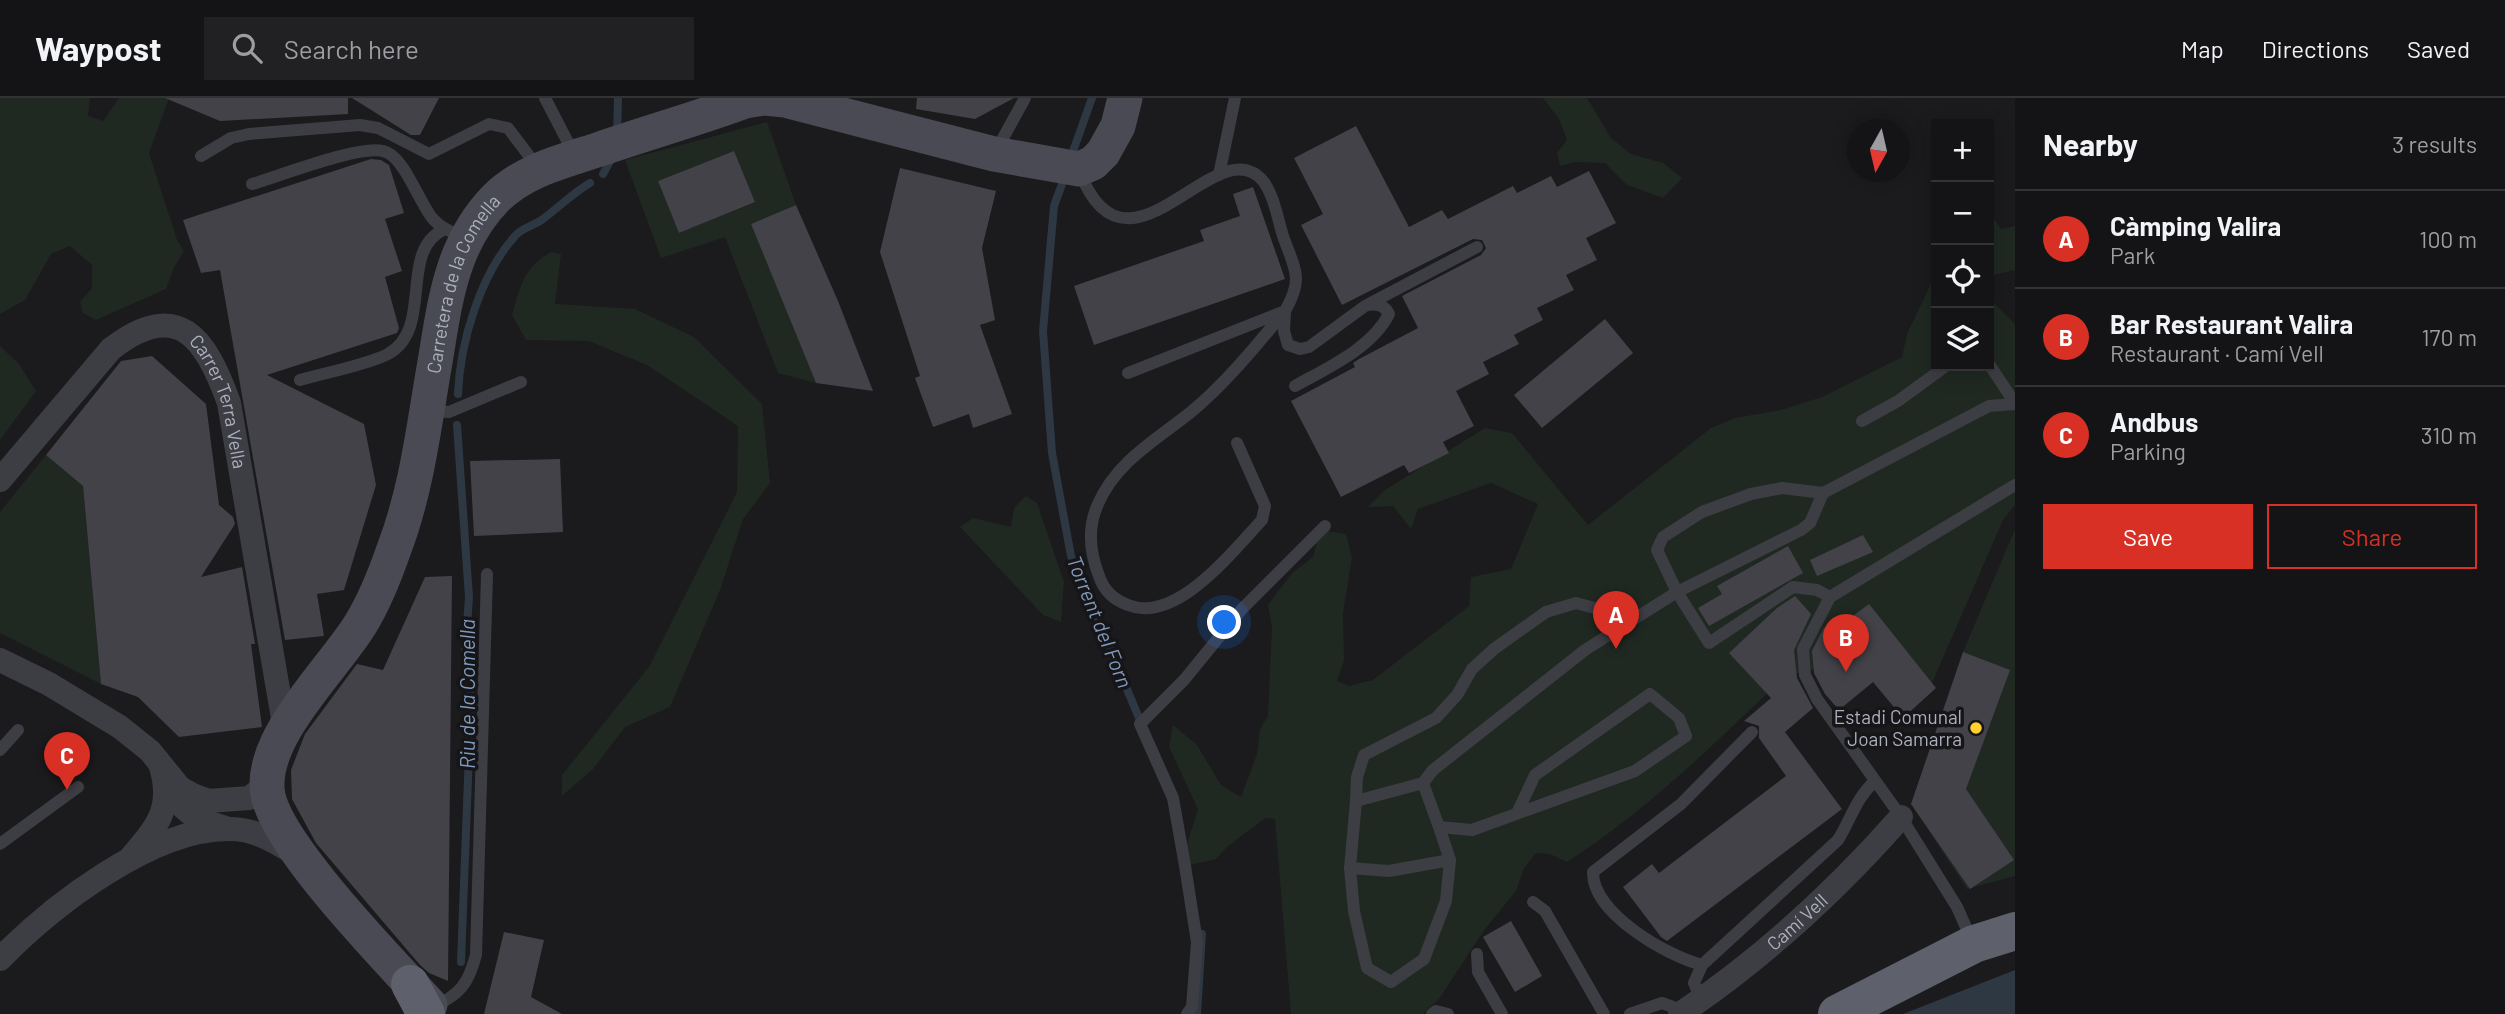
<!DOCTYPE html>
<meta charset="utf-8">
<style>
body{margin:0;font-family:Barlow,sans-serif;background:#212123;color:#f1f3f6}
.controls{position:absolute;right:21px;top:21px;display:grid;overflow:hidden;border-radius:0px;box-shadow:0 4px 18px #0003}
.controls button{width:63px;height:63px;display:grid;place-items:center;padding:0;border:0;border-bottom:2px solid #333335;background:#141416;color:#f1f3f6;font:35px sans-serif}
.compass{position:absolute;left:1847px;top:21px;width:63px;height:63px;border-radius:50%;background:#141416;box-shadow:0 4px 18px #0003;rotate:188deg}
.you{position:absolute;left:1225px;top:525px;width:24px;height:24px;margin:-18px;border:5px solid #fff;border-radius:50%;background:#1a73e8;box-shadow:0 0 0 10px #1a73e833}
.badge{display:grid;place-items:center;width:46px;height:46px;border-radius:50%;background:#d93025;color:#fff;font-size:23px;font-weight:700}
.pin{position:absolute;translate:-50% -58px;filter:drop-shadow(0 2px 4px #0008)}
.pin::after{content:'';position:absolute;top:37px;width:24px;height:21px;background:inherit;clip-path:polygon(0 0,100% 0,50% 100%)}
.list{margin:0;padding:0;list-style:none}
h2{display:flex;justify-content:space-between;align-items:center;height:91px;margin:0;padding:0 28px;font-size:30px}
h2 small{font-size:23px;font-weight:400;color:#9d9ea1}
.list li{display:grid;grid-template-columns:46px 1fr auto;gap:21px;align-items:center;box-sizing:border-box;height:98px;padding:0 28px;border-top:2px solid #333335}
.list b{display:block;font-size:26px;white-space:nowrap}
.list p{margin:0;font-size:23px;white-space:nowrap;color:#9d9ea1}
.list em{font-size:23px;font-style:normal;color:#9d9ea1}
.actions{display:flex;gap:14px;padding:21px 28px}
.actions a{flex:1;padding:16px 0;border:2px solid #d93025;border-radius:0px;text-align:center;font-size:24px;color:#d93025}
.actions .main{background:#d93025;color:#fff}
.icon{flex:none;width:38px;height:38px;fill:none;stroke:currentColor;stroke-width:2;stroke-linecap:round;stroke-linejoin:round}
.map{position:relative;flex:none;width:2015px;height:916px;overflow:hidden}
header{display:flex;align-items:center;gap:42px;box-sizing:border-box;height:98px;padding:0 35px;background:#141416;border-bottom:2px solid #333335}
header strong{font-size:33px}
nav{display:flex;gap:38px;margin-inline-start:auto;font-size:24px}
.search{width:490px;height:63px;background:#212123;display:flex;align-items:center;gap:18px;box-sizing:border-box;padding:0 24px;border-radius:0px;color:#9d9ea1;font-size:26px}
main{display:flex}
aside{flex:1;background:#141416}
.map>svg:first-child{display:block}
</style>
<header>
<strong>Waypost</strong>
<div class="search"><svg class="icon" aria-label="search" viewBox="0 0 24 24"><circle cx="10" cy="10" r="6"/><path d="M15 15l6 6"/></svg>Search here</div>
<nav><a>Map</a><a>Directions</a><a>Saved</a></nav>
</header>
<main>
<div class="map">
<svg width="2015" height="916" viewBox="0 0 2015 916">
<rect width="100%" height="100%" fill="#1b1a1d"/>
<g fill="#1f2922" fill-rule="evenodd">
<polygon points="0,0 90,0 88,18 103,23 119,0 169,0 149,55 177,142 184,153 174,169 166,191 96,222 83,215 80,204 92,190 92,167 70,148 51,156 25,202 0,216"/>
<polygon points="1543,0 1587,0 1611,40 1631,56 1663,65 1682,80 1663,100 1627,87 1605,65 1575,64 1560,68 1557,55 1567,42 1559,21"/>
<path d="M767,24l29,83 -45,19 33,80 46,-19 8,16 -47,21 25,61 -38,-10 -53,-136 -64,21 -36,-98zM734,53l21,51 -76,31 -21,-52z"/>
<polygon points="1989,114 2001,131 2015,128 2015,172 1989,178"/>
<path d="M551,154l10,2 -6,50 80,5 59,28 68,67 8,79 -27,36 -23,71 -50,117 -45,20 -32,42 -31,27v-21l87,-108 88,-175 1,-66 -91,-61 -58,-24 -63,-1 -14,-25c9,-30 11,-47 39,-63z"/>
<path d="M1936,175v93h53v-68l26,26v181l-12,15 -71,163 -117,-14 -21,5 -16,9c-67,64 -133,129 -211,179l-17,-8 -14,-1 -12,15 -8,23 -31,38 -46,70 -16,15h-132l-16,-195 -10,-1c-18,16 -34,22 -49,41l-31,7 2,-22 11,-35 -29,-62 4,-22 24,20 24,40 20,12 16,-43 3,-25 8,-13 4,-88 -4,-23 24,-32 21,-16 4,-15 9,-11 20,3 6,23 -9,56 1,48 -7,20 12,5 24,-6 96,-74 2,-29 40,-8 27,-65 -47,-21 -73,26 -7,20 -18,-23 -25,1 17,-17 100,-62 27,5 76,92 123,-97 24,-10 46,-8 41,-13 80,-40 5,-23z"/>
<polygon points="0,248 19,266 36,293 0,342"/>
<polygon points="46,357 83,388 101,586 0,535 0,414"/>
<polygon points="1026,398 1037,405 1064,484 1061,524 1043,517 960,429 973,420 1011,429 1014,410"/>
<polygon points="2015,431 2015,778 1967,791 1911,706 1963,554"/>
</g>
<polygon fill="#2e3843" points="2015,872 2015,916 1903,916"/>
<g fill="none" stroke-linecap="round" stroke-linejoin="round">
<g stroke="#2e3843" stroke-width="8">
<polyline points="617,36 618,0"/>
<polyline points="1071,59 1092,0"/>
<polyline points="603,76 613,58"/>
<polyline points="1065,78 1054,108 1043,233 1052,355 1071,458 1142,627"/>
<path d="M458,296c2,-51 22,-120 58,-159 6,-7 19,-10 27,-16 16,-12 30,-26 47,-36"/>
<polyline points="457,327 469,499 465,556 471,602 461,864"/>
<polyline points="1197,916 1202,836"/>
</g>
</g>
<g fill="#424248">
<polygon points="165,0 348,0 348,16 220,23"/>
<polygon points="352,0 439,0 420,37 411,37"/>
<polygon points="917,0 1014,0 975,21 916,11"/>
<polygon points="1356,28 1409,129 1442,112 1448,121 1513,88 1517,95 1551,78 1557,89 1589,73 1616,125 1586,140 1597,162 1566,177 1574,192 1537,210 1543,222 1514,237 1519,246 1483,264 1489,276 1456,293 1474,328 1443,344 1449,355 1409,375 1404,367 1341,399 1291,303 1355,269 1353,265 1359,261 1418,230 1402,198 1481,157 1486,150 1482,142 1473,141 1342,207 1301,127 1323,116 1294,60"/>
<polygon points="734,53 755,104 679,135 658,83"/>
<polygon points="371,61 381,62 389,67 404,115 385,121 402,173 385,179 399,230 397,235 267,277 364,326 376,387 344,492 317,496 324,538 285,542 220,172 201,175 183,122"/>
<polygon points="900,70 996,93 982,150 995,222 980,227 1012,316 973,330 969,316 933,329 915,280 920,278 880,154"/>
<polygon points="1253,89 1285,181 1094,247 1074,188 1204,143 1200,132 1240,118 1233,96"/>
<polygon points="796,107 838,203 873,293 816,285 751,126"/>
<polygon points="1605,221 1633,255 1542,330 1514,297"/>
<polygon points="152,258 206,306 219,407 233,419 235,426 201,479 242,469 255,546 251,546 262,629 179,639 138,599 101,586 83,388 46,357 121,263"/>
<polygon points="560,361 563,434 474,438 470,363"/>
<polygon points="1863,437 1873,454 1817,478 1810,462"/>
<polygon points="1788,448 1803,475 1709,528 1698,510 1722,496 1717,488"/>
<polygon points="452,478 448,883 429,875 420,867 316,745 292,701 291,672 305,636 357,566 383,572 425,479"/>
<polygon points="1795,498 1811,516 1794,552 1797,580 1813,610 1785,634 1842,711 1667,843 1661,839 1623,789 1652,766 1659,775 1786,678 1759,640 1759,628 1744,623 1771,600 1729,555 1777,510"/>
<polygon points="1869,506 1936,590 1903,620 1873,584 1839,612 1825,596 1814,575 1812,553 1824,529 1830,535"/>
<polygon points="1963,554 2010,572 1966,691 2014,762 1970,791 1911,706"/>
<polygon points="1511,823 1542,878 1515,894 1483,839"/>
<polygon points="504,834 544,842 531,899 562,916 484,916"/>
</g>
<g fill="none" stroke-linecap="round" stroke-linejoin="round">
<g stroke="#3d3d44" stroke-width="12">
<polyline points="545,0 575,58"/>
<polyline points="996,53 1025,0"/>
<polyline points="201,58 231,40 249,36 360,27 378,30 429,56 489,26 508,30 539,71"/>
<path d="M1079,72c48,128 137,-45 184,11 11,14 15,39 20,55 12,34 21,42 2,75l-157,62"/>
<polyline points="1219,77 1235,0"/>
<path d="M252,86c28,-8 106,-39 131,-33 21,4 36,52 50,68 9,10 21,14 33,19"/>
<polyline points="1285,214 1284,233 1288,247 1300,251 1309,249 1365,208 1477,149"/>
<polyline points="1989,266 2014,304"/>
<path d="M300,282c24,-7 67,-15 88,-26 47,-26 9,-104 57,-125"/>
<path d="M1295,288c32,-18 77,-38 94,-72 -4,-8 -11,-11 -20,-9"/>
<polyline points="430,313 449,314 521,284"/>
<polyline points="1862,323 1898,303 1946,268"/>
<path d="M1237,345l28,63 -3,14c-31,33 -86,104 -134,85 -14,-5 -24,-14 -29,-29 -9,-23 -12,-48 -1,-72 18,-42 58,-64 93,-92 35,-29 65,-66 94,-101"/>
<polyline points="1823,395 1810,425 1801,432 1677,494 1657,452 1663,439 1702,414 1751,396 1782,390 1823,395 1989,308 2015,306"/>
<polyline points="0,652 18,632"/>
<polyline points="1423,685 1356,703 1350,770 1354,813 1367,870 1391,884 1424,861 1446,803 1450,762 1439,729"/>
<polyline points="1356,703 1357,679 1364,657 1436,620 1457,597 1472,571 1494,551 1546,514 1576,505 1602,512 1621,529"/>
<polyline points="1518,713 1535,677 1650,596 1679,620 1686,638 1635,673 1472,732 1439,729 1423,685 1433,672 1585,552 1677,494 1709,545 1793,489 1817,492 1830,499"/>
<polyline points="0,746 78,689"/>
<polyline points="1350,770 1389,773 1450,762"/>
<polyline points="1533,804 1545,813 1604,916"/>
<polyline points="1972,843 1957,809 1899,716 1817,601 1805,577 1803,551 1830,499 2015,387"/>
<polyline points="1477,856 1478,874 1502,916"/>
<path d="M1702,867c-35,-9 -110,-52 -109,-93l88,-68 71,-72"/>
<path d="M1701,902l-7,-17 8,-18 136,-125c13,-21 18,-42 37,-59"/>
<path d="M432,910c28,-14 36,-23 44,-53l11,-381"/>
<polyline points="1187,916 1192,909 1197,844 1185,768 1173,700 1140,626 1184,582 1242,511 1325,428"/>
<polyline points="1432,916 1436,913 1448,916"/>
<polyline points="1630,916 1662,905 1684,913"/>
</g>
<g stroke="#3d3d44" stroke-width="24">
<path id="s1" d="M0,382l111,-131c67,-52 95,-11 118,54l56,327"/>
<polyline points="0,562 49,586 120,629 150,653 180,690 195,698 209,703 249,700 260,692 268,675"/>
<path d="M168,685c12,28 26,36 55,44"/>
<path d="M132,758c26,-30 41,-49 29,-89"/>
<path d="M0,861c52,-53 151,-130 228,-130 26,-1 48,13 69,26"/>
<path id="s2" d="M1680,916c83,-56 155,-122 221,-197"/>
</g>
<path stroke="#494a53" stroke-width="35" id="s3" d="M430,907c-38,-42 -161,-166 -163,-217 -3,-55 65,-118 93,-163 15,-24 25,-50 34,-76 23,-60 30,-124 41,-187 10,-60 16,-118 61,-164 29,-28 65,-36 101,-48 49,-17 99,-31 148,-49l19,-3 21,2 209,54 85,15 14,-6 10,-10 15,-27 7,-28"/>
<g stroke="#5e606b" stroke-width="38">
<polyline points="410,886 426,916"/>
<polyline points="1837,916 1974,846 2015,833"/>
</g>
</g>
<circle fill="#ffd030" stroke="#161518" stroke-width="2.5" cx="1976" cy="630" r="7"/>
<g text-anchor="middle" stroke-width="7" stroke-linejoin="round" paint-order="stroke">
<g font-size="19" fill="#acafbe" stroke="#161518">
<text dy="7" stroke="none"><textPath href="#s3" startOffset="824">Carretera de la Comella</textPath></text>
<text dy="7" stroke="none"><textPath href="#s1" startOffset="334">Carrer Terra Vella</textPath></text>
<text dy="7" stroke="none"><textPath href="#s2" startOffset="149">Camí Vell</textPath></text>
</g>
<g font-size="19" fill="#acafbe" stroke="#161518" text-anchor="end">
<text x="1962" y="626">Estadi Comunal<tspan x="1962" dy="22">Joan Samarra</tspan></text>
</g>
<g font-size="21" font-style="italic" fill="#8099bb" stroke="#161518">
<text transform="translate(1099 524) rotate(68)" y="7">Torrent del Forn</text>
<text transform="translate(468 596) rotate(-90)" y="7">Riu de la Comella</text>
</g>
</g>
</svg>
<div class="controls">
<button>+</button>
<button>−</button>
<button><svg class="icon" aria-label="locate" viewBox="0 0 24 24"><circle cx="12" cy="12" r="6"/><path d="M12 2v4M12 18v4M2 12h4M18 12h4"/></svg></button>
<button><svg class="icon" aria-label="layers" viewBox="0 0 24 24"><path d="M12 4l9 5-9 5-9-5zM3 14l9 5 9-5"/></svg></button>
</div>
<svg class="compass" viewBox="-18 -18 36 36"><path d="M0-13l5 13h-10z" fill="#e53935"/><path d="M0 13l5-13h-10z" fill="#9d9ea1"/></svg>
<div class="you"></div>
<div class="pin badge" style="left:1616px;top:551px">A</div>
<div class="pin badge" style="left:1846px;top:574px">B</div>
<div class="pin badge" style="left:67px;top:692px">C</div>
</div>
<aside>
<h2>Nearby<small>3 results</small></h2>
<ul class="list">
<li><span class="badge">A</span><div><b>Càmping Valira</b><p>Park</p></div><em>100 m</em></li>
<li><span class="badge">B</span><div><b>Bar Restaurant Valira</b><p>Restaurant · Camí Vell</p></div><em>170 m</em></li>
<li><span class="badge">C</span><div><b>Andbus</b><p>Parking</p></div><em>310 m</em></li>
</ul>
<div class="actions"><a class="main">Save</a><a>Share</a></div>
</aside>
</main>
